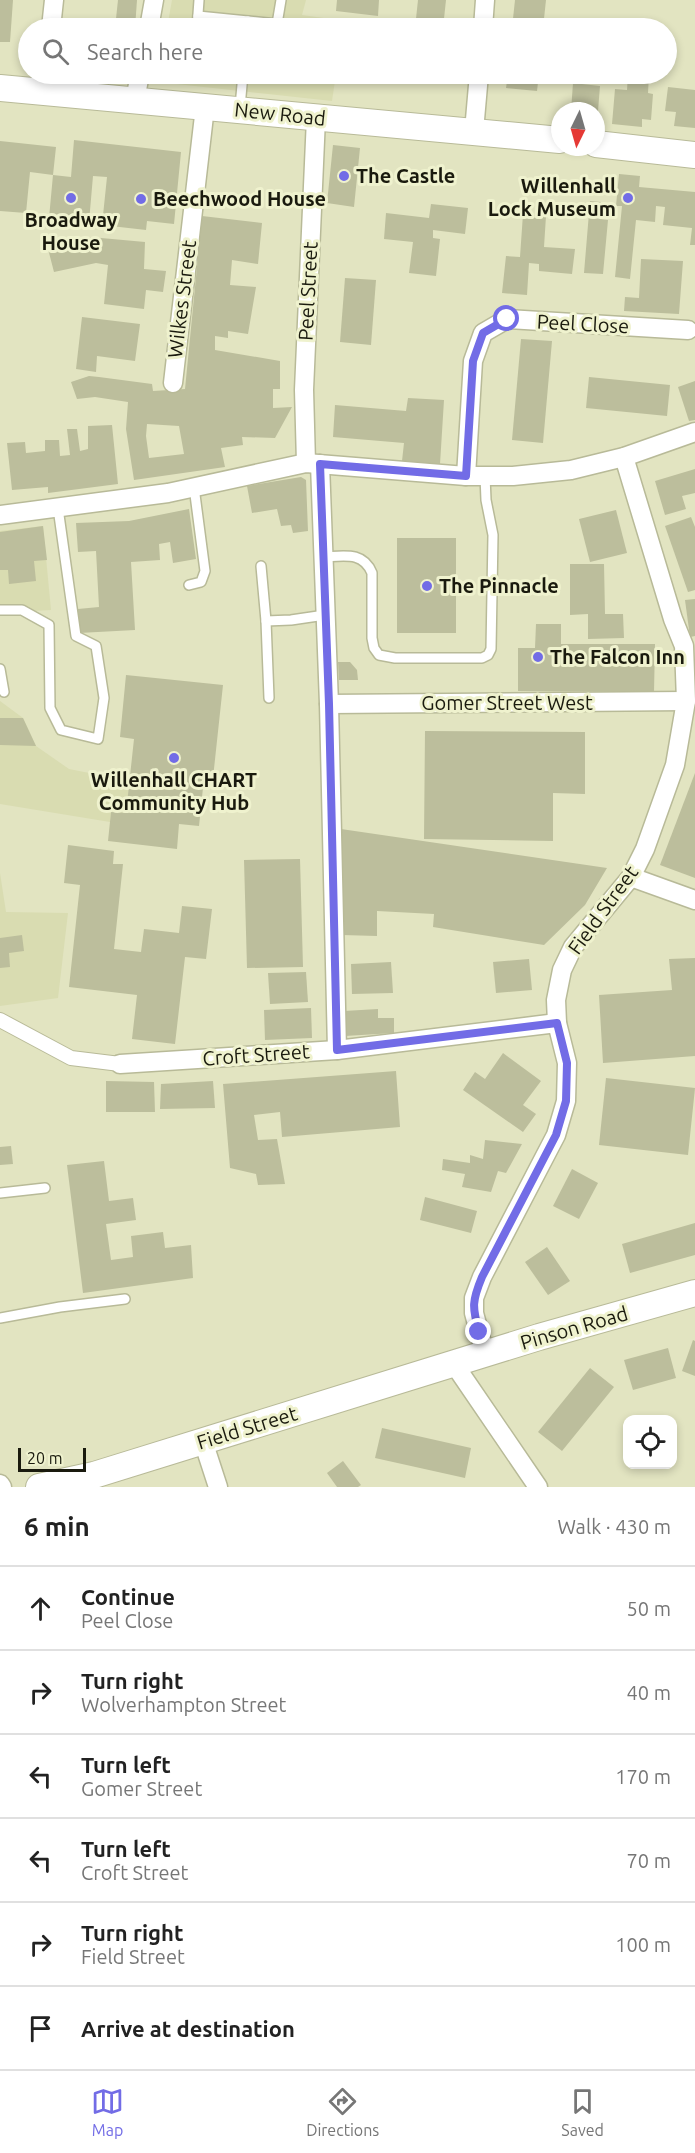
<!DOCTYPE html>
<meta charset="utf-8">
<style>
body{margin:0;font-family:Ubuntu,sans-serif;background:#f2f2f2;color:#222}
.controls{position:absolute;right:18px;bottom:18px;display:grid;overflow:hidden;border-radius:12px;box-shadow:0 3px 9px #0003}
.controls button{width:54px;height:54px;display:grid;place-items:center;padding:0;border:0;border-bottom:2px solid #e0e0e0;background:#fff;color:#222;font:30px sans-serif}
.compass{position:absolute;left:551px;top:102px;width:54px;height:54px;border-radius:50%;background:#fff;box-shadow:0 3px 9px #0003;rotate:185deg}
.scale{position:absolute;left:18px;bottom:15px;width:68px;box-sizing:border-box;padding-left:6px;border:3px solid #1a1a0e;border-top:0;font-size:16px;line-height:21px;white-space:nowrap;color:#1a1a0e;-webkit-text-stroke:4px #eff2ce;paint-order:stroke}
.stop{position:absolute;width:18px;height:18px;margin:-14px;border:4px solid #726ce6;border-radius:50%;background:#fff}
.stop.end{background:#726ce6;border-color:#fff;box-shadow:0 2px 6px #0008}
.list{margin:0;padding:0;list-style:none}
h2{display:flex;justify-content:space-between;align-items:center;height:78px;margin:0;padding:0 24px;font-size:26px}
h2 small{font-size:20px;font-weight:400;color:#767676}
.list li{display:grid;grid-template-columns:39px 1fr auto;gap:18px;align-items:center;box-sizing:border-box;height:84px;padding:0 24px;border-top:2px solid #e0e0e0}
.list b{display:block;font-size:22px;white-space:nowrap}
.list p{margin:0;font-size:20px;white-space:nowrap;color:#767676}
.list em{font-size:20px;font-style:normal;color:#767676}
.icon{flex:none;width:33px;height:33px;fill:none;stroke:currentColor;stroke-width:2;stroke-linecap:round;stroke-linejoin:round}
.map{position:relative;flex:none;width:695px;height:1487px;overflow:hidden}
.search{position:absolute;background:#fff;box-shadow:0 3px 9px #0003;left:18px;right:18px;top:18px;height:66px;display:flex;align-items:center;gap:15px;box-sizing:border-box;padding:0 21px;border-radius:33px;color:#767676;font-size:22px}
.sheet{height:582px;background:#fff}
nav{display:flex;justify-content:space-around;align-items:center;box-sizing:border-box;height:84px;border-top:2px solid #e0e0e0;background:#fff;font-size:16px;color:#767676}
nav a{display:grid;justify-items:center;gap:3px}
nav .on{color:#726ce6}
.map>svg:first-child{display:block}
</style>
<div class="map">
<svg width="695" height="1487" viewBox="0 0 695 1487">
<rect width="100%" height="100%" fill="#e2e4c1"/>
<g fill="#d9dcb1">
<polygon points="172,0 306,0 302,15 345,21 343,28 167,28"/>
<polygon points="160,74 336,74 332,101 158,82"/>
<polygon points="43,526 51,610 0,613 0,531"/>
<polygon points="0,701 23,718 36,746 69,769 130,781 126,813 111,812 110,822 0,804"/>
<polygon points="0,873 6,912 68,913 58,998 0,1006"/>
</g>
<g fill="#bcbe9c" fill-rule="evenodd">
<polygon points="0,0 13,0 10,42 0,42"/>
<polygon points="118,0 137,0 135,28 115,28"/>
<polygon points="337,0 379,0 378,16 336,11"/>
<polygon points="418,0 446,0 443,28 415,28"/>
<polygon points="515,0 546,0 543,28 512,28"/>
<polygon points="94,74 131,74 130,78 94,75"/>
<polygon points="409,74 438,74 437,83 409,80"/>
<polygon points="508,74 539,74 537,91 506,88"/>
<polygon points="628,74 649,74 648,93 653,94 651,120 642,119 642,127 612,124 615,89 627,90"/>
<polygon points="573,83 600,86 598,111 571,111"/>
<polygon points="668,87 695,90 695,128 674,126 676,112 665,111"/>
<polygon points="74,140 181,152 174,224 147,221 146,230 102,225 107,177 93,176 89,222 49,218 53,175 71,177"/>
<polygon points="0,141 56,147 53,175 30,172 26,213 0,211"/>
<polygon points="333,145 360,148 354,207 327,203"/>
<polygon points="619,174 640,176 639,187 695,192 695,245 690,245 692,228 663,225 665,207 656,206 655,222 636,220 630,279 615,277 622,206 616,206"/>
<polygon points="590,201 601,202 600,219 608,220 603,274 584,273"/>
<polygon points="431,204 468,208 465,234 433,230 433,238 440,239 436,276 409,273 413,242 384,239 386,213 429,218"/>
<polygon points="523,214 546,216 544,247 575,249 572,274 539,271 539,264 529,263 527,295 502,293 506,256 520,257"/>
<path d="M202,216l60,7 -4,41 -26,-4 -2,25 26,2 -8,47 -20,-3v7l-13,-2v14l65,11v28h-7v19l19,-1 -17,31 -33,-1 1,8 -22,3 4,19 -91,13 -8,-51 2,-27 -33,-5 -18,2 -6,-17 18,-6 10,1 53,7 1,7 32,-2zM147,424l32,2 5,28 -35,4 -3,-22z"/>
<polygon points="90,237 145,242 144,269 166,271 163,292 146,290 144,309 104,304 108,265 96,263 54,272 47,245"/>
<polygon points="641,259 683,261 679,314 624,311 625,297 639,298"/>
<polygon points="345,278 376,280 371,345 340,342"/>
<polygon points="82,317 140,324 135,361 97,356 96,372 76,369"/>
<polygon points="521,339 552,341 543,443 512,440"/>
<polygon points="589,377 670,385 667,416 586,408"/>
<polygon points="695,381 695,420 689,421 678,387"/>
<polygon points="408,398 444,400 440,464 402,461 404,443 333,437 335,405 406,411"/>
<polygon points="112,425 118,484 48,493 48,487 12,490 7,443 25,442 26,453 45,451 45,440 59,440 60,456 70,455 67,429 77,429 80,451 88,449 88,426"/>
<polygon points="695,469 695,493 682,496 686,509 665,515 655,481"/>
<polygon points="301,477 306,480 308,531 293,533 291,525 281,526 277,509 252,513 247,486"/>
<polygon points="189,509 196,559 173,563 170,542 159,544 160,560 131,562 135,630 79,633 78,609 99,607 96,551 78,552 76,523 129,521"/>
<polygon points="616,510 627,553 590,562 579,519"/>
<polygon points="691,517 695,527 695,590 688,592 665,526"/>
<polygon points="43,526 47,560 34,561 36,581 9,584 8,570 0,570 0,532"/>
<rect x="397" y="538" width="59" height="95"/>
<polygon points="570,564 604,564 605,614 623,614 624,638 588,639 588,614 570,615"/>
<polygon points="695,599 695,636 690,637 685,600"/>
<polygon points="536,624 561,624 561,644 655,644 654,692 518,691 518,648 535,648"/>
<polygon points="338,662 350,662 357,670 358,680 339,680"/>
<polygon points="126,675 223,685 213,778 204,778 199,826 179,824 177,849 108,841 111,812 126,813 134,739 120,737"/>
<polygon points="0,718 23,718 36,746 0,745"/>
<polygon points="425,731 585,732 585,794 553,793 553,841 424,839"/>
<polygon points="695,773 695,878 660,865"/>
<polygon points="341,829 607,868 585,905 544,945 433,927 434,914 377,911 377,936 342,935"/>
<polygon points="68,845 114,851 113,864 123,864 114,949 141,952 144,929 179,933 182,906 212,909 206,959 185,957 175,1044 132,1039 137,995 69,987 80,885 64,883"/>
<polygon points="300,859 303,967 247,968 244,860"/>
<polygon points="22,935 24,951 9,953 10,967 0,968 0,938"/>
<polygon points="695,958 695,1056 603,1063 599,995 672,990 669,959"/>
<polygon points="529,959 532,990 496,993 493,962"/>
<polygon points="391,962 393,993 352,994 351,964"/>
<polygon points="306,972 308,1002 270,1004 268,973"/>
<polygon points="311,1008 312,1038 265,1040 264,1010"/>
<polygon points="378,1009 378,1018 394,1018 394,1033 345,1036 344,1011"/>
<polygon points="503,1053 541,1081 523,1105 536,1114 523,1132 463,1090 475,1072 485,1079"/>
<polygon points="396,1071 400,1127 282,1137 280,1112 254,1115 258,1140 277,1139 285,1184 258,1185 256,1174 230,1168 223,1084"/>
<polygon points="606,1078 695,1088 688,1155 599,1145"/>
<polygon points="106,1081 154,1082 155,1112 106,1112"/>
<polygon points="213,1081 215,1108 160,1109 161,1084"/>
<polygon points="485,1140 522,1144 506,1173 498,1171 491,1192 462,1187 465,1174 442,1170 443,1159 470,1163 470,1155 483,1159"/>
<polygon points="11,1146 13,1164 0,1165 0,1147"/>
<polygon points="104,1161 109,1201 133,1198 136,1220 106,1224 111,1260 133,1257 131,1236 163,1232 165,1248 191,1245 193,1278 83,1293 67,1165"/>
<polygon points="572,1169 598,1183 579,1219 553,1206"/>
<polygon points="425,1197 477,1211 471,1233 420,1220"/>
<polygon points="695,1223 695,1255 630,1273 622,1244"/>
<polygon points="547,1247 570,1281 548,1295 525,1262"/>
<polygon points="693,1340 695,1341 695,1376 682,1371"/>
<polygon points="668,1348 676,1378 633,1390 624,1360"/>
<polygon points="590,1368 614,1387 562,1451 538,1432"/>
<polygon points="382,1428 471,1448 465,1478 375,1458"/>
<polygon points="343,1461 361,1485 358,1487 337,1487 327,1473"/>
</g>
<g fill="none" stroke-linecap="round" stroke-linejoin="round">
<defs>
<g id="service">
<polyline points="198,16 248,21"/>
<polyline points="277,24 303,28"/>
<polyline points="197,28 199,0"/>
<polyline points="247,28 248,21 277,24 281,0"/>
<polyline points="240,107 243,74"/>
<path d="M323,557c21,-1 40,-6 49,16v65l2,10 5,7 16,3h87l6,-3 3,-6 2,-114 -7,-35 -1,-24"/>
<polyline points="261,566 266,621 291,620 325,615"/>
<polyline points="189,585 201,582 205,571 194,487"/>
<polyline points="0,610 22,610 49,625 50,708 61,730 98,739 104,698 96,646 76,636 58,508"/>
<polyline points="266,621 269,698"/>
<polyline points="0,669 4,692"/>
<polyline points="0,1193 45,1188"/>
<polyline points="0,1318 60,1307 125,1299"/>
</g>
<polyline id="pedestrian" points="0,1020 71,1058 120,1064"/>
<g id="minor">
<polyline points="51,28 54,0"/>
<polyline points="149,28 154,0"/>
<polyline points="483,28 485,0"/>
<polyline points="44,92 46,74"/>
<polyline points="135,100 140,74"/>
<polyline points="474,131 479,74"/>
<polyline points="173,383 205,107"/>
<polyline points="306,463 304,390 316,118"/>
<polyline points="320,464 329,704 337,1050"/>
<polyline points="466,476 473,361 483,333 507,319 688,330"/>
<polyline points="0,515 168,493 306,463 466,476 513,476 571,470 624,457 695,432"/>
<polyline points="329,704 686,701"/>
<polyline points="631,877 695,900"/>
<polyline points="120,1064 337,1050 557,1023"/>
<polyline points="485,1354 474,1313 474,1298 482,1277 556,1135 566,1101 567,1063 557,1023 556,1000 562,970 573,947 631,877 645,849 675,765 686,701 684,646 673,619 624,457"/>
<polyline points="454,1364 538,1487"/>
<polyline points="203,1441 218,1487"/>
<polyline points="0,1484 2,1487"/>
</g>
<g id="secondary">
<polyline points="0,88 560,140"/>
<polyline points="596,144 695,155"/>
<polyline points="39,1487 94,1475 539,1337 695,1293"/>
</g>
</defs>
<use href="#service" stroke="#b8ba98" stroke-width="12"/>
<use href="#pedestrian" stroke="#b8ba98" stroke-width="16"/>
<use href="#minor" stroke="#b8ba98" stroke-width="21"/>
<use href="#secondary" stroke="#b8ba98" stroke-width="28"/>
<use href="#service" stroke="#fff" stroke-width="9"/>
<use href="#pedestrian" stroke="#fff" stroke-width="14"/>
<use href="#minor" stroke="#fff" stroke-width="18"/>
<use href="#secondary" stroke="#fff" stroke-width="26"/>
</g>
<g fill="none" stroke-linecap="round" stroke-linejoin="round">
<path stroke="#726ce6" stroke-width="8" d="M479,1332c-7,-25 -7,-31 3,-55l74,-142 10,-34 1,-38 -10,-40 -220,27 -8,-346 -9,-240 146,12 7,-115 10,-28 24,-14"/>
</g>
<g fill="#726ce6" stroke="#eff2ce" stroke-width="2">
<circle cx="344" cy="176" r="6"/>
<circle cx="71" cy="198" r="6"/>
<circle cx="628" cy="198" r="6"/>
<circle cx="141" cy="199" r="6"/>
<circle cx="427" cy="586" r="6"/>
<circle cx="538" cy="657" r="6"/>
<circle cx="174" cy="758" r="6"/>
</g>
<g text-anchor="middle" stroke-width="6" stroke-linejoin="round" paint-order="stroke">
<g font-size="20" fill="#1a1a0e" stroke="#eff2ce">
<text transform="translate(280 114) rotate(6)" y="7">New Road</text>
<text transform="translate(308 291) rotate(-87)" y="7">Peel Street</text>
<text transform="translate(182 299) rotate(-83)" y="7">Wilkes Street</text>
<text transform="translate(583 324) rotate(3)" y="7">Peel Close</text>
<text x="507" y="710">Gomer Street West</text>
<text transform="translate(603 910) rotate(-54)" y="7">Field Street</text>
<text transform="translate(256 1055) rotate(-4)" y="7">Croft Street</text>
<text transform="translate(574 1328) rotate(-16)" y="7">Pinson Road</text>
<text transform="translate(247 1428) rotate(-17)" y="7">Field Street</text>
</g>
<g font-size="20" font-weight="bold" fill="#1a1a0e" stroke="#eff2ce" text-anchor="start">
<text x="356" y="183">The Castle</text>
<text x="616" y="193" text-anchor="end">Willenhall<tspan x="616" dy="23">Lock Museum</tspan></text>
<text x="153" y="206">Beechwood House</text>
<text x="71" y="227" text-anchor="middle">Broadway<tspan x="71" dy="23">House</tspan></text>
<text x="439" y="593">The Pinnacle</text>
<text x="550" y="664">The Falcon Inn</text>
<text x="174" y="787" text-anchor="middle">Willenhall CHART<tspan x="174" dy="23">Community Hub</tspan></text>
</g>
</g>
</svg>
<div class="controls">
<button><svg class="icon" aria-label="locate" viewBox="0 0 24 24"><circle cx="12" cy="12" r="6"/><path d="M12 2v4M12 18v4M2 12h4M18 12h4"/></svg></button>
</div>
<svg class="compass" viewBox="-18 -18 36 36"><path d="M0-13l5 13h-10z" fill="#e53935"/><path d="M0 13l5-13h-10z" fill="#767676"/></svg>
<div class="scale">20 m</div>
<div class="stop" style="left:507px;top:319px"></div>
<div class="stop end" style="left:479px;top:1332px"></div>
<div class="search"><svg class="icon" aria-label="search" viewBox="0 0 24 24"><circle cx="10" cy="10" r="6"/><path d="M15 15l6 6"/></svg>Search here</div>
</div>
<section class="sheet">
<h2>6 min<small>Walk · 430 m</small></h2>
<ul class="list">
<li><svg class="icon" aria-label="ahead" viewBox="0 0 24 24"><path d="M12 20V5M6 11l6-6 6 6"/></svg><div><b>Continue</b><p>Peel Close</p></div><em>50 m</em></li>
<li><svg class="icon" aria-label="right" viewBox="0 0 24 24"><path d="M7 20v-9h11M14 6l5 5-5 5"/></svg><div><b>Turn right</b><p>Wolverhampton Street</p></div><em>40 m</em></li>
<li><svg class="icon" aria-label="left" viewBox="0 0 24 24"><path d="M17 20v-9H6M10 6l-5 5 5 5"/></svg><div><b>Turn left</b><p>Gomer Street</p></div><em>170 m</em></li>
<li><svg class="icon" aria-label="left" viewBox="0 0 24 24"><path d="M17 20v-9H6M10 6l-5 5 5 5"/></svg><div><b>Turn left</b><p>Croft Street</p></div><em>70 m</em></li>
<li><svg class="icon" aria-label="right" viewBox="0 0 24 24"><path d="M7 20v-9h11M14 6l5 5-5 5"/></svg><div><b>Turn right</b><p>Field Street</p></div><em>100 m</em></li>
<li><svg class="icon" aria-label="arrive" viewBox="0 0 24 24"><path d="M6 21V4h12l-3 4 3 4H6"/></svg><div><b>Arrive at destination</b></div></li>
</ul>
</section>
<nav>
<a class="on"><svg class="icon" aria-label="map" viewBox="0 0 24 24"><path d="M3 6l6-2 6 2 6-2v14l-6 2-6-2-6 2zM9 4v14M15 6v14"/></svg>Map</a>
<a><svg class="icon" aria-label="directions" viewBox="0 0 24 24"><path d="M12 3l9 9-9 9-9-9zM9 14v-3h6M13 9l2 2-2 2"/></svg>Directions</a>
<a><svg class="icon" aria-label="saved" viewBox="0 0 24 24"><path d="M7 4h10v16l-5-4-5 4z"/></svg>Saved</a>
</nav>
